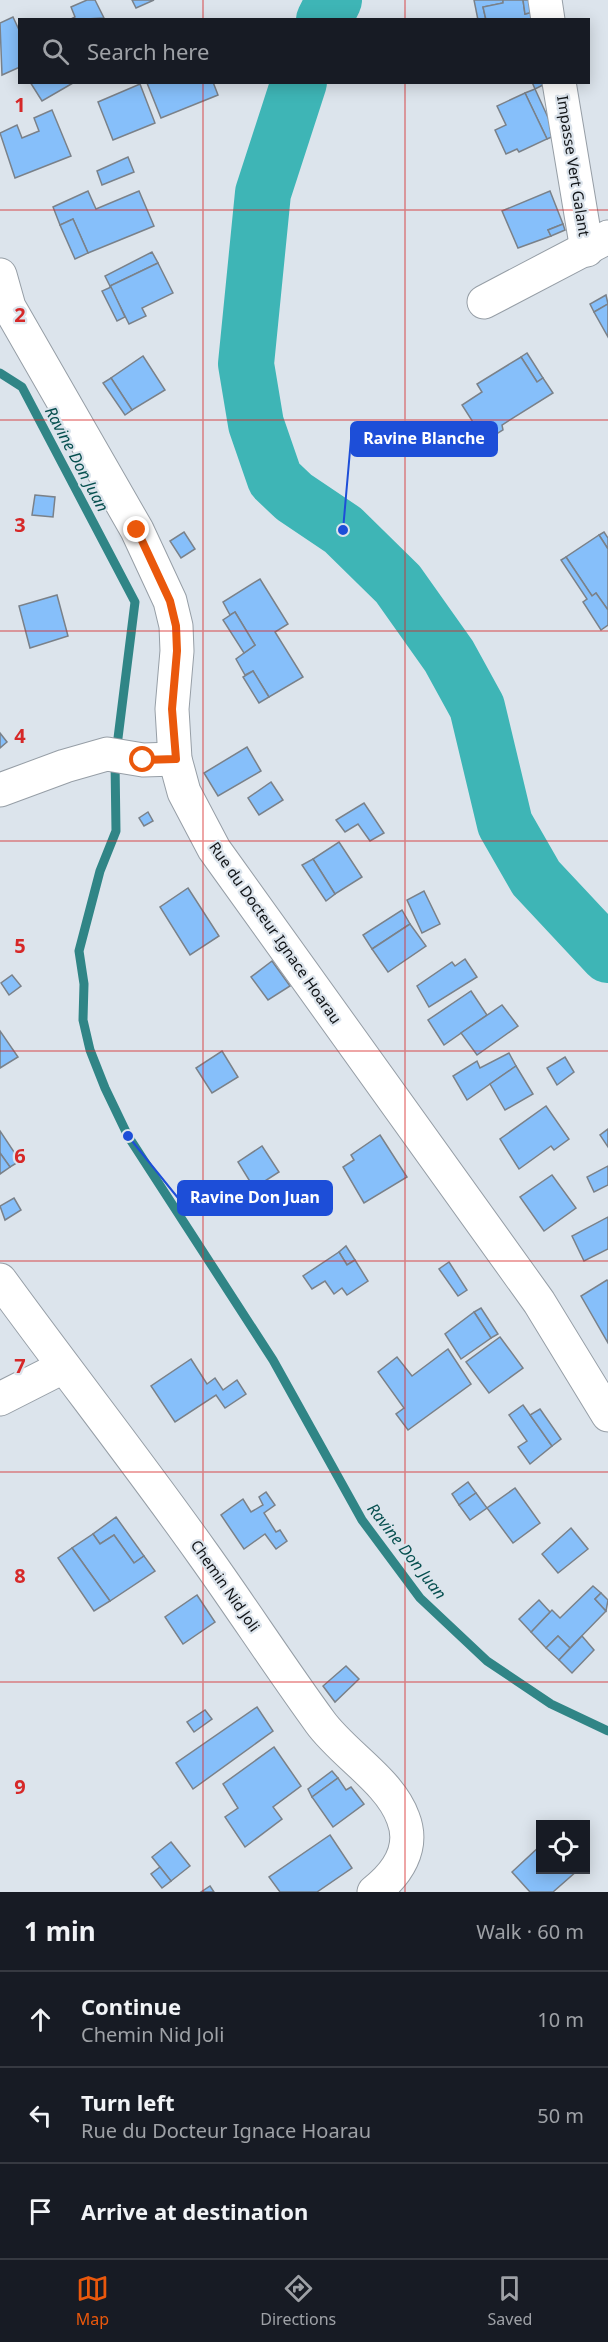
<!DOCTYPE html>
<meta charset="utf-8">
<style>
body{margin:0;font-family:"Noto Sans",sans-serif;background:#20242c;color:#f1f3f6}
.controls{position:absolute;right:18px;bottom:18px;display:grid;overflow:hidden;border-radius:0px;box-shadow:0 3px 15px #0003}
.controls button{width:54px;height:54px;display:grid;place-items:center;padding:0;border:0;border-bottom:2px solid #363941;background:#171b24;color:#f1f3f6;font:30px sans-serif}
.stop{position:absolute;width:18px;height:18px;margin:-14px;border:4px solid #ea580c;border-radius:50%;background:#fff}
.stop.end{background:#ea580c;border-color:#fff;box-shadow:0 2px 6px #0008}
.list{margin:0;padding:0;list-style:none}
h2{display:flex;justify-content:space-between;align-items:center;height:78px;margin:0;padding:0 24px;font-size:26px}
h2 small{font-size:20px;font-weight:400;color:#9ea1a6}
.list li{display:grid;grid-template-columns:39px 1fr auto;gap:18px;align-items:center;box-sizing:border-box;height:96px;padding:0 24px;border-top:2px solid #363941}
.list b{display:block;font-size:22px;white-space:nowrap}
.list p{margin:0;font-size:20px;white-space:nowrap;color:#9ea1a6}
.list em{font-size:20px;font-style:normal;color:#9ea1a6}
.icon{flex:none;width:33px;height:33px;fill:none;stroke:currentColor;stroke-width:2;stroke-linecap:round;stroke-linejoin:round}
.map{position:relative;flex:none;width:608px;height:1892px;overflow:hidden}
.search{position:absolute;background:#171b24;box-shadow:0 3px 15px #0003;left:18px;right:18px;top:18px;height:66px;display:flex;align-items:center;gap:15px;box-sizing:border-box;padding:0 21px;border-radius:0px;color:#9ea1a6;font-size:22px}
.sheet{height:366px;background:#171b24}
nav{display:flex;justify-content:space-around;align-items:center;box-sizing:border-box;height:84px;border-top:2px solid #363941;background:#171b24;font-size:16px;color:#9ea1a6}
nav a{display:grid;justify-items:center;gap:3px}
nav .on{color:#ea580c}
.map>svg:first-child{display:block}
</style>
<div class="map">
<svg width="608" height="1892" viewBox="0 0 608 1892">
<rect width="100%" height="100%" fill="#dce4ec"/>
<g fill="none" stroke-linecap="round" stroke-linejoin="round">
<polyline stroke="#308586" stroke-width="9" points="0,373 22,387 135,602 115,762 116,831 100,871 79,951 84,984 83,1020 90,1050 105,1088 128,1136 273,1360 362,1520 420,1598 487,1661 551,1704 608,1731"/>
<g stroke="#3eb5b6" stroke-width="56">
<polyline points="324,20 334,0"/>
<polyline points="299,82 263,193 246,364 256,424 275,479 294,497 343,530 398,584 449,656 477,707 505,824 536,878 608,955"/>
</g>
</g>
<g fill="#86bffa" stroke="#7a8189" stroke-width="1.5">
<polygon points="87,0 95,0 104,18 69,20 75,17 71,7"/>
<polygon points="132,0 154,0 136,8"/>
<polygon points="474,0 503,0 503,3 483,7 486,20 478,20"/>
<polygon points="503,0 523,0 525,14 533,12 535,20 486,20 483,7 503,3"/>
<polygon points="523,0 531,0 533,12 525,14"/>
<polygon points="13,17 20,32 20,67 2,75 0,23"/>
<polygon points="30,82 73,82 73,83 42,101"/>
<polygon points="213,82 218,95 161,118 147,83"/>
<polygon points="532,82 549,82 535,89"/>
<polygon points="140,84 155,123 113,140 98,102"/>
<polygon points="535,89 556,135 547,139 525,93"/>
<polygon points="525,93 547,139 519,152 517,149 506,154 495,130 506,125 497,106"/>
<polygon points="52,110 71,156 15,178 0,133 17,125 22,138 39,131 34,118"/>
<polygon points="128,157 134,172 102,185 97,171"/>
<polygon points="88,191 96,209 139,191 154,226 88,253 73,219 60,225 53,207"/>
<polygon points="550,191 563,224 548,230 551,236 518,248 502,211"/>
<polygon points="73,219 88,253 75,259 60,225"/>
<polygon points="563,224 565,230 551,236 548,230"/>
<polygon points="152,252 158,263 110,286 105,276"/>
<polygon points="158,263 173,293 142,308 146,316 129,324 110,286"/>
<polygon points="111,287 125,317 117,321 102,291"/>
<polygon points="606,295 608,304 594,312 590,304"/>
<polygon points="608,304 608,337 594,312"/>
<polygon points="527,353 543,378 537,382 521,357"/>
<polygon points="143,356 165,390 132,410 111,378"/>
<polygon points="521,357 537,382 543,378 553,393 502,425 503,430 485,441 462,405 482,392 477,384"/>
<polygon points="111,378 132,410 125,415 103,383"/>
<polygon points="35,495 55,497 53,517 32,515"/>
<polygon points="184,532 195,549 181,558 170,541"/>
<polygon points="604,532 608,538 608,549 599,535"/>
<polygon points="599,535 608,549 608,610 596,593 592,596 566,557"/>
<polygon points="566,557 592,596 596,593 608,610 608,625 601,630 583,602 587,599 561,560"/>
<polygon points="260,579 288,624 275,632 303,677 269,697 253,671 245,675 236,659 255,645 235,612 230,615 223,602"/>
<polygon points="57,595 68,636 30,648 19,606"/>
<polygon points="235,612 255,645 244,653 223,620"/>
<polygon points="253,671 269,697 259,703 243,677"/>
<polygon points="0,733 7,742 0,748"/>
<polygon points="247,747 261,771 218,796 204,773"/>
<polygon points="271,782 283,800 259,815 248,798"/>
<polygon points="364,803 384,833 370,841 358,824 345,832 336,820"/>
<polygon points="148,812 153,821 144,826 139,818"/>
<polygon points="339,842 362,877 335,894 313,859"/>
<polygon points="313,859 335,894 326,901 302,865"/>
<polygon points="188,888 219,936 190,955 160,907"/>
<polygon points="424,891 440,924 422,933 407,900"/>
<polygon points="402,910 410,924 372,949 363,935"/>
<polygon points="410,924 426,946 388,972 372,949"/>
<polygon points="465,959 477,977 429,1007 417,986 452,962 455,966"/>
<polygon points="272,961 290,986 268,1000 251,977"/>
<polygon points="12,975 21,986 9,995 1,983"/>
<polygon points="471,991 487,1015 444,1045 428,1020"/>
<polygon points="502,1005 518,1026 477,1055 461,1033"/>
<polygon points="0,1031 18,1057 0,1068"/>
<polygon points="222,1051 238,1077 212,1093 196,1068"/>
<polygon points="509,1053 516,1066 467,1100 453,1076 477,1061 480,1068"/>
<polygon points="565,1057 574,1072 557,1085 547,1068"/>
<polygon points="516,1066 533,1094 505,1110 490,1084"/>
<polygon points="546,1106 569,1139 554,1150 551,1146 519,1169 500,1139"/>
<polygon points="608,1129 608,1147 600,1135"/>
<polygon points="0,1131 20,1161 10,1167 0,1153"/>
<polygon points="380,1135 407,1177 364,1203 343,1167 354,1160 351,1155"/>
<polygon points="262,1146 279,1172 254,1188 238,1162"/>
<polygon points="0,1153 10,1167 0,1174"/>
<polygon points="608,1166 608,1185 594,1192 587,1177"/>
<polygon points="552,1175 576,1208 544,1231 520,1197"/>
<polygon points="14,1198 21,1210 5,1220 0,1206"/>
<polygon points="608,1217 608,1249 584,1261 572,1236"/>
<polygon points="346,1246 355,1260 347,1265 339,1252"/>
<polygon points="339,1252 347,1265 355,1260 368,1281 347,1295 342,1288 334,1294 325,1281 312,1289 303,1276"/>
<polygon points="449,1262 467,1290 458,1296 439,1269"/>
<polygon points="607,1280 608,1281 608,1343 581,1296"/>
<polygon points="481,1308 498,1334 491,1338 474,1312"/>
<polygon points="474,1312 491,1338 461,1359 445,1334"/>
<polygon points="500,1337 523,1368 489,1393 466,1362"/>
<polygon points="448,1349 471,1384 408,1430 396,1414 404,1408 378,1372 397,1357 412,1376"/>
<polygon points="191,1359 207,1384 215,1378 223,1390 237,1380 246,1394 225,1408 216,1395 175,1422 151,1386"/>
<polygon points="523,1405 552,1446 530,1464 518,1447 527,1441 509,1415"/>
<polygon points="540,1409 561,1439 552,1446 530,1415"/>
<polygon points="468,1482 476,1493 459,1505 452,1494"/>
<polygon points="515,1488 540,1523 513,1543 487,1508"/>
<polygon points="266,1492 275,1505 264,1513 276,1532 280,1530 287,1541 276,1549 265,1534 244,1549 221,1515 243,1499 251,1512 263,1505 259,1497"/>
<polygon points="476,1493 487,1508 470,1520 459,1505"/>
<polygon points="116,1517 144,1556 134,1563 114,1535 100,1544 93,1534"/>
<polygon points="571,1528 588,1549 558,1573 542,1554"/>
<polygon points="93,1534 100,1544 114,1535 134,1563 144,1556 155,1571 110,1601 72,1548"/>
<polygon points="72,1548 110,1601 94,1611 58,1558"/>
<polygon points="593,1586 601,1593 595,1599 606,1611 570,1648 558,1636 546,1648 531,1632 552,1610 560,1618"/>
<polygon points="601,1593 608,1600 606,1611 595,1599"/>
<polygon points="197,1595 215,1622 183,1644 165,1617"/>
<polygon points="539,1600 550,1612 531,1632 519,1619"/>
<polygon points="558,1636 570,1648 559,1660 546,1648"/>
<polygon points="582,1636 594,1650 572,1673 559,1660"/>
<polygon points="346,1666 359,1679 335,1702 323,1686"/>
<polygon points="257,1707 273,1731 193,1789 176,1763"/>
<polygon points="205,1710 212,1719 194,1732 187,1722"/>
<polygon points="274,1747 301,1786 273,1807 282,1819 245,1847 225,1817 238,1808 223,1784"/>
<polygon points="332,1771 338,1778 312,1797 308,1789"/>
<polygon points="338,1778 346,1790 351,1787 364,1804 333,1827 312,1797"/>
<polygon points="330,1835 352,1868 317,1892 280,1892 269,1877"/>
<polygon points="171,1842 190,1866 171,1881 152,1857"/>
<polygon points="540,1846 540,1870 578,1870 553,1892 530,1892 512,1872"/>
<polygon points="160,1867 171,1881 162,1888 151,1874"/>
<polygon points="210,1886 214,1892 201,1892"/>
</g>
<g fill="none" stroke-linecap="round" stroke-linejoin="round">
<defs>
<g id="minor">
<polyline points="545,0 548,20"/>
<polyline points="559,82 587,250"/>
<polyline points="0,275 9,307 137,530 170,601 176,626 177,651 172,709 175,759 184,792 214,849 539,1302 608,1415"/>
<polyline points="484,302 608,237"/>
<polyline points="0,790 65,766 107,754 143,760 175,759"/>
<path d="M0,1280c67,92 137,181 203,274 40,56 77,113 117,168 23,32 70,59 83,96 12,30 -6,56 -29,74"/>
<polyline points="0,1399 63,1367"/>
</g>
</defs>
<use href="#minor" stroke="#969ea6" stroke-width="35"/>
<use href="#minor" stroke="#fff" stroke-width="33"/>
</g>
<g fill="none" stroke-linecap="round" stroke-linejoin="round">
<polyline stroke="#ea580c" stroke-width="8" points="137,530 170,601 176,626 177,651 172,709 176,759 143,760"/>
</g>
<path fill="none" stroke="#d62828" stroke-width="1.5" stroke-opacity="0.55" d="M203,0v20M405,0v20M203,82v1810M405,82v1810M0,210h608M0,420h608M0,631h608M0,841h608M0,1051h608M0,1261h608M0,1472h608M0,1682h608"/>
<g text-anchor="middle" stroke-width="4.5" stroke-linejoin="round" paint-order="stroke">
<g font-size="15" fill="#111417" stroke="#dce4ec">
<text transform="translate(573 166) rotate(81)" y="5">Impasse Vert Galant</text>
<text transform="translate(275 933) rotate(55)" y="5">Rue du Docteur Ignace Hoarau</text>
<text transform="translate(225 1586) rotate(55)" y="5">Chemin Nid Joli</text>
</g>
<g font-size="16" font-style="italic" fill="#064f4f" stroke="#dce4ec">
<text transform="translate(77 459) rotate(62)" y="6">Ravine Don Juan</text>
<text transform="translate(407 1551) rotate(52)" y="6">Ravine Don Juan</text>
</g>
</g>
<g font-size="20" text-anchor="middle" font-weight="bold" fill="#d62828" stroke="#dce4ec" stroke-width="4.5" stroke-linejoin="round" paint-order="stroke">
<text x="20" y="112">1</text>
<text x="20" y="322">2</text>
<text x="20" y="532">3</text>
<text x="20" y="743">4</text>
<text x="20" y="953">5</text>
<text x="20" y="1163">6</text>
<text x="20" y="1373">7</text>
<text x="20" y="1583">8</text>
<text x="20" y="1794">9</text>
</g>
<path fill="none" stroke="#1d4ed8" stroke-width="2" d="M343 530L351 439M128 1136L178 1198"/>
<g fill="#1d4ed8" stroke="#dce4ec" stroke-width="2">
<circle cx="343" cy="530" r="6"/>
<circle cx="128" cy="1136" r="6"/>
</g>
<g fill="#1d4ed8" stroke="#1d4ed8" stroke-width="2">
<rect x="351" y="422" width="146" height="34" rx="6"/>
<rect x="178" y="1181" width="154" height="34" rx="6"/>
</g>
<g font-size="16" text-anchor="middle" font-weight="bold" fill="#fff">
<text x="424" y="444">Ravine Blanche</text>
<text x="255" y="1203">Ravine Don Juan</text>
</g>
</svg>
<div class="controls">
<button><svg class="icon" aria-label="locate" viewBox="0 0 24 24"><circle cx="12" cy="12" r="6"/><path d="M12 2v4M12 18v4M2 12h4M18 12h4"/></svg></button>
</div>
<div class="stop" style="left:143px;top:760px"></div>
<div class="stop end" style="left:137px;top:530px"></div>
<div class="search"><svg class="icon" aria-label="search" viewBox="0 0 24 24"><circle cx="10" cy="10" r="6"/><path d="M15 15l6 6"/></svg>Search here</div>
</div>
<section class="sheet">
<h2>1 min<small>Walk · 60 m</small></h2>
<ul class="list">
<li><svg class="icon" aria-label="ahead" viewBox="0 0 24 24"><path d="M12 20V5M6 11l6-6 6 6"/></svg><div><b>Continue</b><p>Chemin Nid Joli</p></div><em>10 m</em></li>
<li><svg class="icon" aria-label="left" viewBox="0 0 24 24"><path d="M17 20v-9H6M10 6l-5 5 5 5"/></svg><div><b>Turn left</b><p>Rue du Docteur Ignace Hoarau</p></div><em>50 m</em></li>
<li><svg class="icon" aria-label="arrive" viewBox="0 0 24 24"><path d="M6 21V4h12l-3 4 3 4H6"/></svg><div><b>Arrive at destination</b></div></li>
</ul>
</section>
<nav>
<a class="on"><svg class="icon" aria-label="map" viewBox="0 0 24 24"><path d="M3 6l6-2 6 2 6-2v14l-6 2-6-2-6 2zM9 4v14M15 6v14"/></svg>Map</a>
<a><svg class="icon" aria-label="directions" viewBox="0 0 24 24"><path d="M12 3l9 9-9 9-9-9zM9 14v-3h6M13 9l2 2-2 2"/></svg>Directions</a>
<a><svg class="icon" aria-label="saved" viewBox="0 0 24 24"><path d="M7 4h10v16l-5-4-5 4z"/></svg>Saved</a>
</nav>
